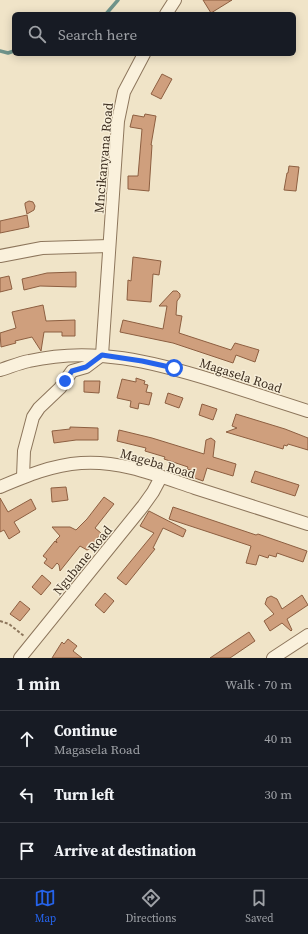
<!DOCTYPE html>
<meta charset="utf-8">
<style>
body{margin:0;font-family:"Source Serif 4",serif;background:#242831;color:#f1f3f6}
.stop{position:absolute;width:12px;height:12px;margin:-9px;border:3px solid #2563eb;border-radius:50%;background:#fff}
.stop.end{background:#2563eb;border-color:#fff;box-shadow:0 1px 4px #0008}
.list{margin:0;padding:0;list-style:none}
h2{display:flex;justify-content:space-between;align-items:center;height:52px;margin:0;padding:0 16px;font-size:17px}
h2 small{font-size:13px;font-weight:400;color:#9ea1a6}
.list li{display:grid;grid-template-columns:26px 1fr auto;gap:12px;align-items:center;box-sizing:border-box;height:56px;padding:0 16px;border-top:1px solid #363941}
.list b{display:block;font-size:15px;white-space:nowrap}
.list p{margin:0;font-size:13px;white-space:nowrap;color:#9ea1a6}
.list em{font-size:13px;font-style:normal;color:#9ea1a6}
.icon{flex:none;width:22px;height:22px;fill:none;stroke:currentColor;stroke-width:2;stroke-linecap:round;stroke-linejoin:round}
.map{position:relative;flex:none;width:308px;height:658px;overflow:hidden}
.search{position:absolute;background:#171b24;box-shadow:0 2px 10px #0003;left:12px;right:12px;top:12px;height:44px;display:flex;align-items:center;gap:10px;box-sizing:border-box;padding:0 14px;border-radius:6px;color:#9ea1a6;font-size:15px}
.sheet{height:220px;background:#171b24}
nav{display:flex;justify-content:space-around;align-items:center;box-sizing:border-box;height:56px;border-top:1px solid #363941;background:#171b24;font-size:11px;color:#9ea1a6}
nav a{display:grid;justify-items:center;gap:2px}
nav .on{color:#2563eb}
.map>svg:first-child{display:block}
</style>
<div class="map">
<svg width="308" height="658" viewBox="0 0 308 658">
<rect width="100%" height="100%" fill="#f0e4c8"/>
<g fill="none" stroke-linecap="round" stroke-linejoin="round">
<g stroke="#6f938a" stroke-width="3.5">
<polyline points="106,14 118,0"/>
<polyline points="0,51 8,53 14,51"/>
</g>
</g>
<g fill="#cf9f7d" stroke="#8d5f41">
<polygon points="203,0 232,0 211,13"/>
<polygon points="162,74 172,79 161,99 151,94"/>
<polygon points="145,114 156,116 151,145 152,145 149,191 128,189 128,176 138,176 142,129 130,127 133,115 144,117"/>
<polygon points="289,166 299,167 296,191 284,190 287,173 288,173"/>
<polygon points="29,201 33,202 35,206 34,210 27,214 25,205 25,203"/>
<polygon points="27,215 29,227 0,233 0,221"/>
<polygon points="133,257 161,261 159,275 153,274 151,302 127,300 128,280 131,281"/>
<polygon points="76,272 76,287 40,286 24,290 22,279 47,273"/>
<polygon points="9,276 12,289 0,292 0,278"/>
<polygon points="173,291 177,291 180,294 180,297 177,301 176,315 182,316 179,333 231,350 235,343 259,350 255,362 236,355 233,363 173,343 120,332 123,320 163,329 167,306 159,306"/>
<polygon points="43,305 46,321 75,320 75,336 62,336 62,332 44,332 41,351 32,337 15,341 16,343 1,347 0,333 16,328 12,312"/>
<polygon points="136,378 145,381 144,384 148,385 146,392 152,393 149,405 139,403 138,409 130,407 131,401 117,398 122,379 136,382"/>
<polygon points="84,381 100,381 99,393 84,392"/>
<polygon points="168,393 183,398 179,408 165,403"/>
<polygon points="202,404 217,409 213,420 199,415"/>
<polygon points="236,414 285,429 308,438 308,450 288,444 287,446 284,445 283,449 226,432 237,428 232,426"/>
<polygon points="70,427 98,428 98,440 76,440 54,443 52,431 70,429"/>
<polygon points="119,430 152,438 204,454 206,440 211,438 215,441 213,457 236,464 233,476 207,468 203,481 192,477 194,471 187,469 188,467 164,459 165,457 145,451 146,448 117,441"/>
<polygon points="255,471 299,485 295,496 251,482"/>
<polygon points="66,487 68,500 52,502 51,488"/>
<polygon points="104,497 114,504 95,528 101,533 93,544 91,548 87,550 80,546 60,571 59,565 57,563 52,569 44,563 47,559 43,556 55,541 57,543 56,540 60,536 52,527 70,527 76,530 87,519"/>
<polygon points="0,498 8,512 31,499 36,509 14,522 20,532 9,539 4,530 0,532"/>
<polygon points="173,507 256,535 258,534 307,551 303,562 277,553 276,557 269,555 268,558 259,555 256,565 246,563 251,546 169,519"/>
<polygon points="149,511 186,530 183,537 163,528 153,548 155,549 126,585 117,578 154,533 140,526"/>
<polygon points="42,575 51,583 41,595 32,587"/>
<polygon points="105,593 114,601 104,613 95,605"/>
<polygon points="302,595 308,605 287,619 292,630 291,631 282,623 270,631 264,621 274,614 265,604 267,598 271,596 277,599 282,609"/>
<polygon points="20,601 30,609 20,621 10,614"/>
<polygon points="249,632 255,641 230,658 210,658"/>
<polygon points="68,639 77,646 73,651 82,658 52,658 62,642 64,644"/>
</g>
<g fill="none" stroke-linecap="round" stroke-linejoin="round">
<defs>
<g id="minor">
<polyline points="166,14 175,0"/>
<polyline points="0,256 42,248 109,246"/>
<path d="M0,370c10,-3 19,-7 29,-9 64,-15 125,1 186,20 31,10 62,20 93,30"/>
<polyline points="23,477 24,451 33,417 39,408 60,388 72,371 86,367 102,355 118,121 124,92 144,54"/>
<path d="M0,487c26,-11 52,-22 81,-24 39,-3 78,13 114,25 38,12 75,24 113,36"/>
<polyline points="20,658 143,506 153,492 161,477"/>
<polyline points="273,658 308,635"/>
</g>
</defs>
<use href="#minor" stroke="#8d765c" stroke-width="14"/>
<polyline stroke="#8d765c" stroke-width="2" stroke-dasharray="3 2" stroke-linecap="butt" points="0,621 9,624 24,636"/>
<use href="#minor" stroke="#faf1dc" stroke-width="12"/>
</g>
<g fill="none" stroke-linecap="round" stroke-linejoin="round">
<polyline stroke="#2563eb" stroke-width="5" points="65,381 72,371 86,367 102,355 142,361 174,368"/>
</g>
<g text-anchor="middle" stroke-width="3" stroke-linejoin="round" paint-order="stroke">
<g font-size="13" fill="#3d2e20" stroke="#f7eed8">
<text transform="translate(103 158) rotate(-85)" y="5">Mncikanyana Road</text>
<text transform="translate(241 375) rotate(18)" y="5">Magasela Road</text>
<text transform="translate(158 463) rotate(16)" y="5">Mageba Road</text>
<text transform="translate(82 560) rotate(-51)" y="5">Ngubane Road</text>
</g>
</g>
</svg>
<div class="stop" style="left:174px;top:368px"></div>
<div class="stop end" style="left:65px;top:381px"></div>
<div class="search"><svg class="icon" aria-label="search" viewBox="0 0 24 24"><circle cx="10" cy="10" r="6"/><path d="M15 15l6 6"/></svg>Search here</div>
</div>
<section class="sheet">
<h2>1 min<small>Walk · 70 m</small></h2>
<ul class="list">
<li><svg class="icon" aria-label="ahead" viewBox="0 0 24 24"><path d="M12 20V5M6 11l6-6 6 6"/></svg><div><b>Continue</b><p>Magasela Road</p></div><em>40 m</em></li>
<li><svg class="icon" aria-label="left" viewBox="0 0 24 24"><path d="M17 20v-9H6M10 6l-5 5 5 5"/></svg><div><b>Turn left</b></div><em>30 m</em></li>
<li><svg class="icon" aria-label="arrive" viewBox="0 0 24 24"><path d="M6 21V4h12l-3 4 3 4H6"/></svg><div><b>Arrive at destination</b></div></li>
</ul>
</section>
<nav>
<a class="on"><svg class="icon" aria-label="map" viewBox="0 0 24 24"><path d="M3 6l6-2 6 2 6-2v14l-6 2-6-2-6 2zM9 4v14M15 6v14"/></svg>Map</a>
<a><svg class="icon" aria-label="directions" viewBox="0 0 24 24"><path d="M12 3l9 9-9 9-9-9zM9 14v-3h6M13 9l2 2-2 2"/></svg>Directions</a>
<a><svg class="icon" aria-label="saved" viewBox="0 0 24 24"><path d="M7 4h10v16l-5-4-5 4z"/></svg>Saved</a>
</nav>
